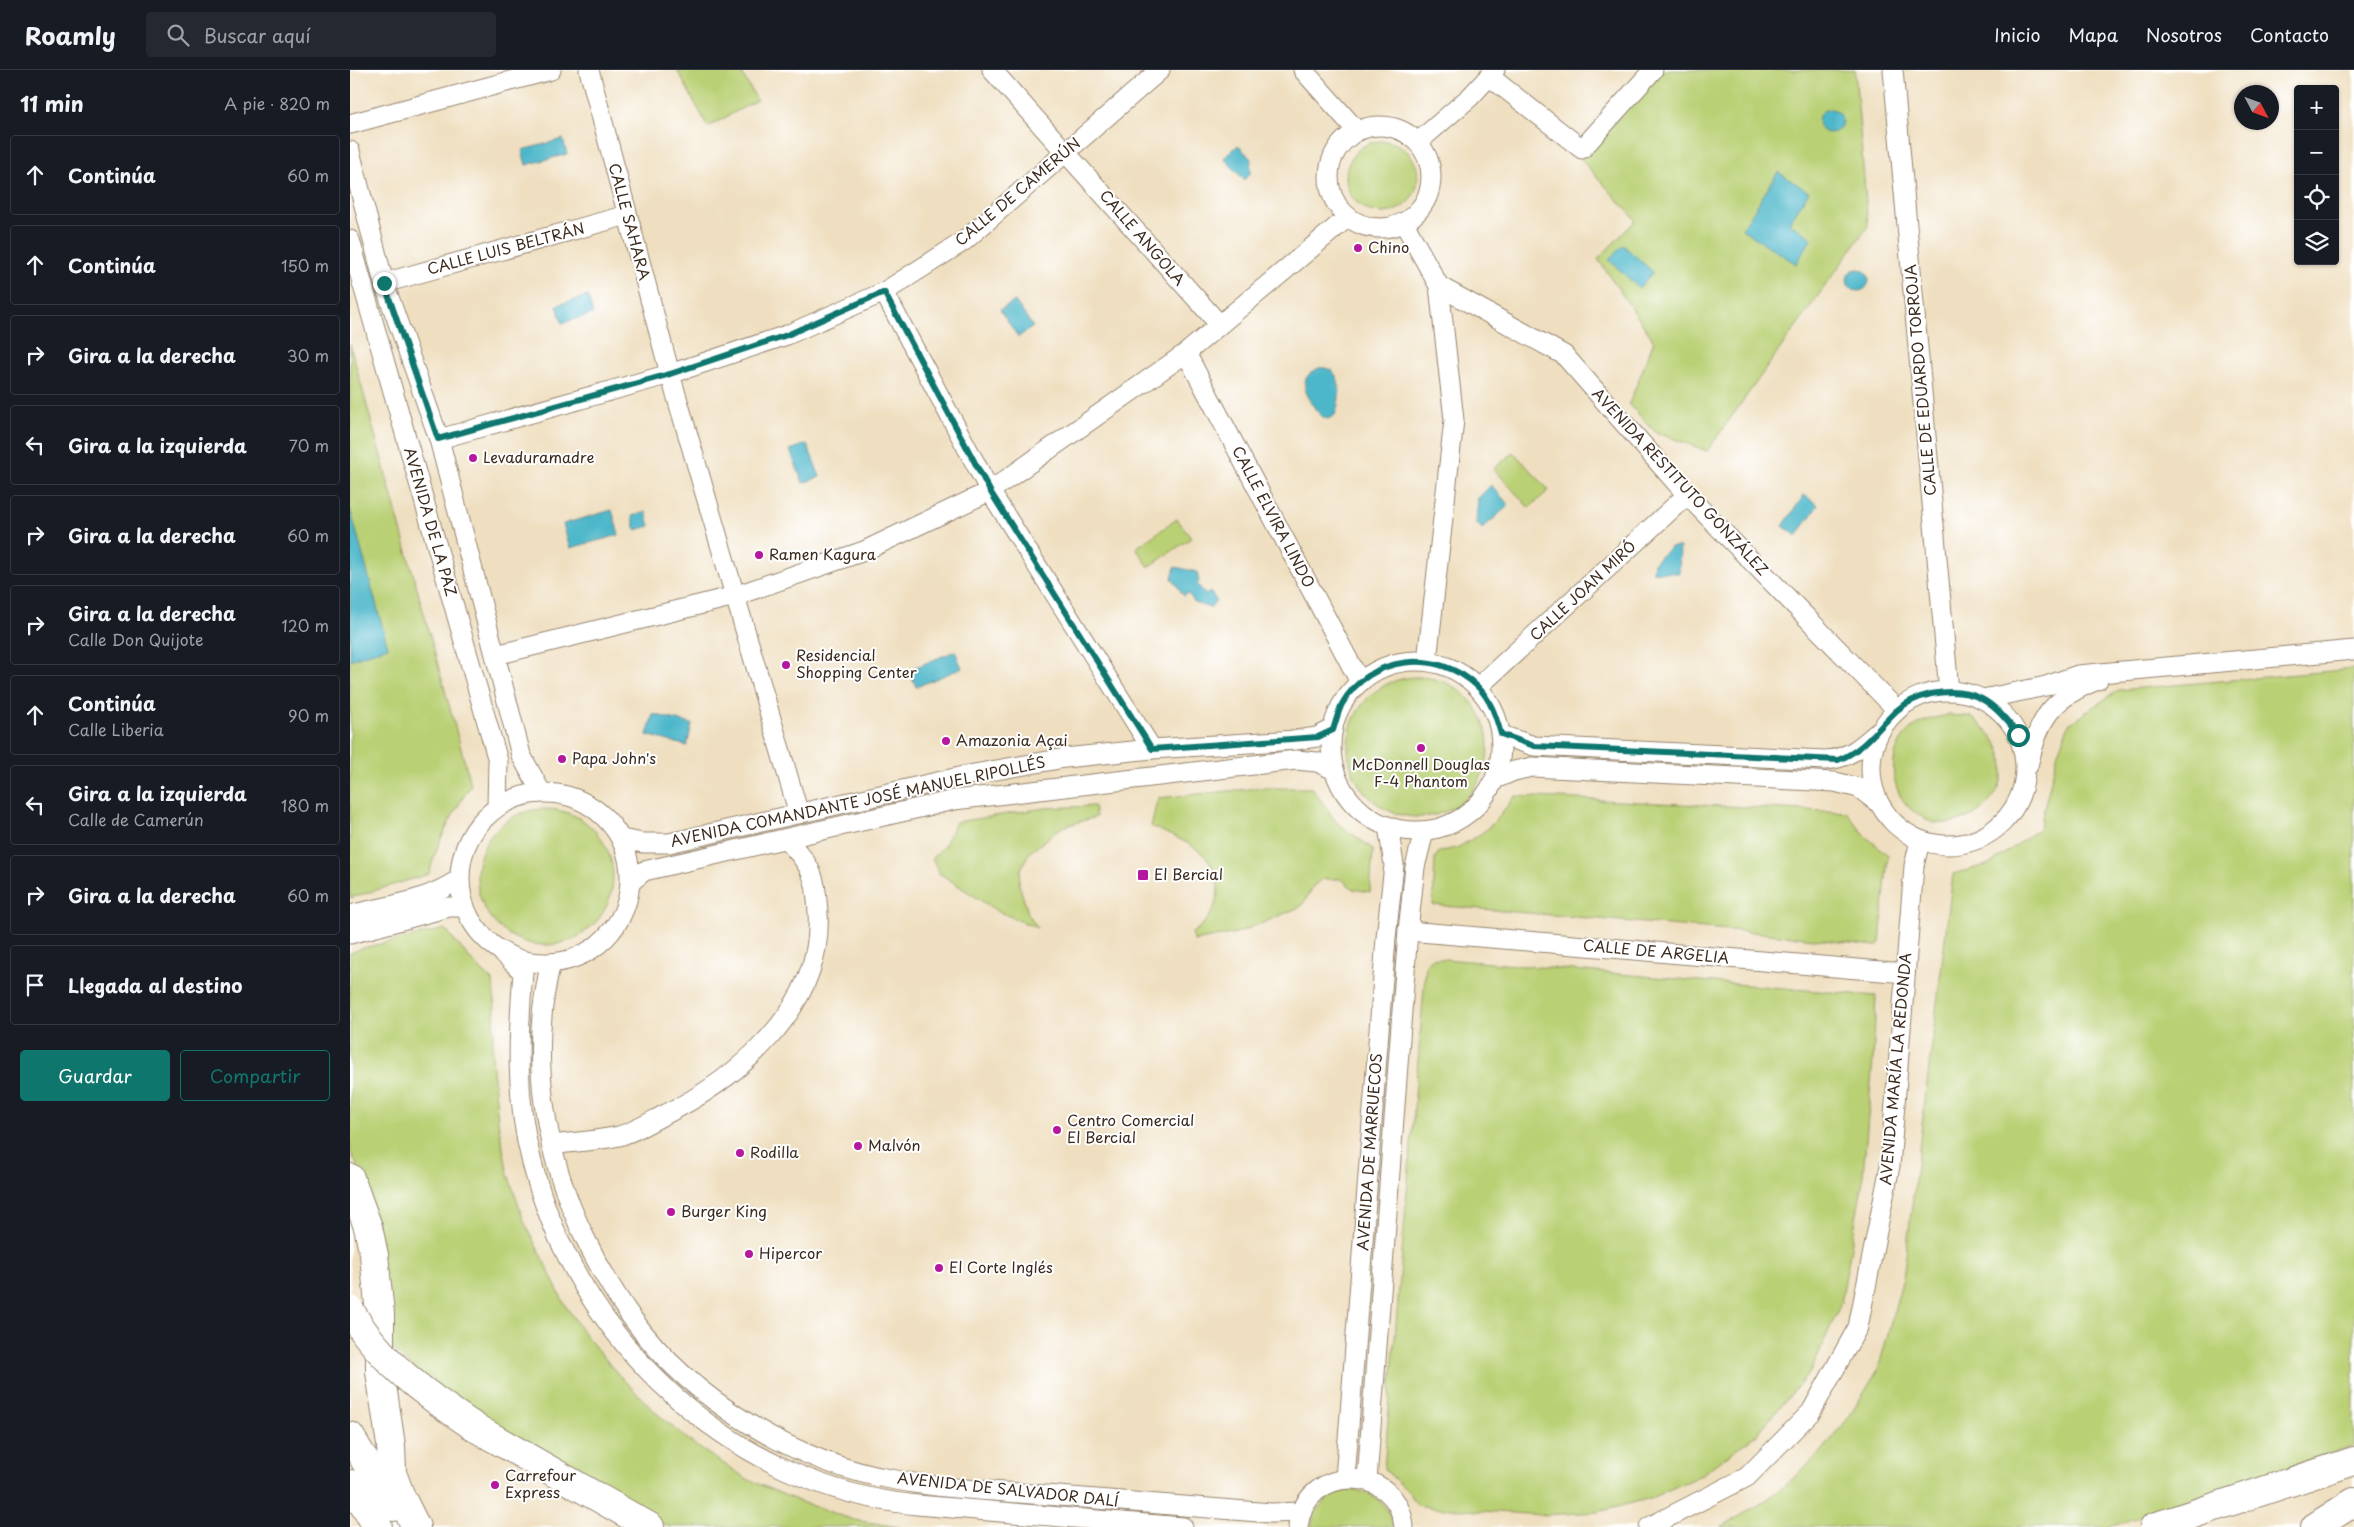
<!DOCTYPE html>
<html lang="es">
<meta charset="utf-8">
<style>
body{margin:0;font-family:"Playpen Sans",sans-serif;background:#242831;color:#f1f3f6}
.controls{position:absolute;right:15px;top:15px;display:grid;overflow:hidden;border-radius:5px;box-shadow:0 1px 4px #0004}
.controls button{width:45px;height:45px;display:grid;place-items:center;padding:0;border:0;border-bottom:1px solid #363941;background:#171b24;color:#f1f3f6;font:25px sans-serif}
.compass{position:absolute;left:1884px;top:15px;width:45px;height:45px;border-radius:50%;background:#171b24;box-shadow:0 1px 4px #0004;rotate:131deg}
.stop{position:absolute;width:15px;height:15px;margin:-11px;border:4px solid #0f766e;border-radius:50%;background:#fff}
.stop.end{background:#0f766e;border-color:#fff;box-shadow:0 1px 5px #0008}
.list{margin:0;padding:0;list-style:none}
h2{display:flex;justify-content:space-between;align-items:center;height:65px;margin:0;padding:0 20px;font-size:21px}
h2 small{font-size:16px;font-weight:400;color:#9ea1a6}
.list li{display:grid;grid-template-columns:32px 1fr auto;gap:15px;align-items:center;box-sizing:border-box;height:80px;margin:0 10px 10px;padding:0 10px;border:1px solid #363941;border-radius:5px}
.list b{display:block;font-size:19px;white-space:nowrap}
.list p{margin:0;font-size:16px;white-space:nowrap;color:#9ea1a6}
.list em{font-size:16px;font-style:normal;color:#9ea1a6}
.actions{display:flex;gap:10px;padding:15px 20px}
.actions a{flex:1;padding:11px 0;border:1px solid #0f766e;border-radius:5px;text-align:center;font-size:18px;color:#0f766e}
.actions .main{background:#0f766e;color:#fff}
.icon{flex:none;width:28px;height:28px;fill:none;stroke:currentColor;stroke-width:2;stroke-linecap:round;stroke-linejoin:round}
.map{position:relative;flex:none;width:2004px;height:1457px;overflow:hidden}
header{display:flex;align-items:center;gap:30px;box-sizing:border-box;height:70px;padding:0 25px;background:#171b24;border-bottom:1px solid #363941}
header strong{font-size:24px}
nav{display:flex;gap:28px;margin-inline-start:auto;font-size:18px}
.search{width:350px;height:45px;background:#242831;display:flex;align-items:center;gap:12px;box-sizing:border-box;padding:0 18px;border-radius:5px;color:#9ea1a6;font-size:19px}
main{display:flex}
aside{flex:1;background:#171b24}
.map>svg:first-child{display:block}
</style>
<header>
<strong>Roamly</strong>
<div class="search"><svg class="icon" aria-label="search" viewBox="0 0 24 24"><circle cx="10" cy="10" r="6"/><path d="M15 15l6 6"/></svg>Buscar aquí</div>
<nav><a>Inicio</a><a>Mapa</a><a>Nosotros</a><a>Contacto</a></nav>
</header>
<main>
<aside>
<h2>11 min<small>A pie · 820 m</small></h2>
<ul class="list">
<li><svg class="icon" aria-label="ahead" viewBox="0 0 24 24"><path d="M12 20V5M6 11l6-6 6 6"/></svg><div><b>Continúa</b></div><em>60 m</em></li>
<li><svg class="icon" aria-label="ahead" viewBox="0 0 24 24"><path d="M12 20V5M6 11l6-6 6 6"/></svg><div><b>Continúa</b></div><em>150 m</em></li>
<li><svg class="icon" aria-label="right" viewBox="0 0 24 24"><path d="M7 20v-9h11M14 6l5 5-5 5"/></svg><div><b>Gira a la derecha</b></div><em>30 m</em></li>
<li><svg class="icon" aria-label="left" viewBox="0 0 24 24"><path d="M17 20v-9H6M10 6l-5 5 5 5"/></svg><div><b>Gira a la izquierda</b></div><em>70 m</em></li>
<li><svg class="icon" aria-label="right" viewBox="0 0 24 24"><path d="M7 20v-9h11M14 6l5 5-5 5"/></svg><div><b>Gira a la derecha</b></div><em>60 m</em></li>
<li><svg class="icon" aria-label="right" viewBox="0 0 24 24"><path d="M7 20v-9h11M14 6l5 5-5 5"/></svg><div><b>Gira a la derecha</b><p>Calle Don Quijote</p></div><em>120 m</em></li>
<li><svg class="icon" aria-label="ahead" viewBox="0 0 24 24"><path d="M12 20V5M6 11l6-6 6 6"/></svg><div><b>Continúa</b><p>Calle Liberia</p></div><em>90 m</em></li>
<li><svg class="icon" aria-label="left" viewBox="0 0 24 24"><path d="M17 20v-9H6M10 6l-5 5 5 5"/></svg><div><b>Gira a la izquierda</b><p>Calle de Camerún</p></div><em>180 m</em></li>
<li><svg class="icon" aria-label="right" viewBox="0 0 24 24"><path d="M7 20v-9h11M14 6l5 5-5 5"/></svg><div><b>Gira a la derecha</b></div><em>60 m</em></li>
<li><svg class="icon" aria-label="arrive" viewBox="0 0 24 24"><path d="M6 21V4h12l-3 4 3 4H6"/></svg><div><b>Llegada al destino</b></div></li>
</ul>
<div class="actions"><a class="main">Guardar</a><a>Compartir</a></div>
</aside>
<div class="map">
<svg width="2004" height="1457" viewBox="0 0 2004 1457">
<rect width="100%" height="100%" fill="#fff"/>
<filter id="ink" filterUnits="userSpaceOnUse"><feTurbulence type="fractalNoise" baseFrequency=".02" numOctaves="2"/><feDisplacementMap in="SourceGraphic" scale="10" xChannelSelector="R" yChannelSelector="G"/><feConvolveMatrix kernelMatrix="1 2 1 2 8 2 1 2 1" color-interpolation-filters="sRGB"/></filter>
<filter id="wash" filterUnits="userSpaceOnUse"><feTurbulence type="fractalNoise" baseFrequency=".0096" numOctaves="4" result="noise"/><feDisplacementMap in="SourceGraphic" scale="20" xChannelSelector="R" yChannelSelector="G"/><feGaussianBlur stdDeviation="1.12" result="paint"/><feColorMatrix in="noise" values="0 0 0 0 0 0 0 0 0 0 0 0 0 0 0 0 0 1.4 0 .05"/><feComposite in="paint" operator="in"/></filter>
<g filter="url(#wash)">
<rect width="100%" height="100%" fill="#efdfc0"/>
<g fill="#bad074" stroke="#7a7d49">
<polygon points="327,0 390,0 407,30 358,57"/>
<polygon points="1311,0 1505,0 1518,156 1357,381 1305,362 1279,334 1304,271 1248,189 1286,150 1231,89"/>
<circle cx="1032" cy="107" r="36"/>
<path d="M0,274l121,441c-18,28 -34,57 -42,89l-79,24z"/>
<polygon points="1163,382 1199,420 1179,438 1144,399"/>
<polygon points="827,449 841,468 799,497 786,478"/>
<polygon points="2004,599 2004,1376 1907,1406 1760,1457 1371,1457 1412,1433 1444,1408 1473,1380 1499,1347 1528,1300 1553,1208 1603,804 1640,794 1689,759 1708,682 1719,654 1768,620"/>
<circle cx="1068" cy="677" r="70"/>
<path d="M1598,645c7,1 17,0 23,2 4,2 8,7 12,10 45,40 7,100 -47,96 -6,0 -12,-5 -17,-8 -29,-16 -35,-62 -9,-85 11,-10 24,-12 38,-15z"/>
<path d="M909,718h53l25,35 36,26 -3,43 -17,-3 -12,-10h-18l-9,6 -12,21 -39,17 -27,10 -42,8 -2,-8c29,-19 37,-58 7,-82 -13,-11 -33,-17 -48,-25l7,-28z"/>
<polygon points="1165,726 1497,742 1514,765 1538,785 1530,873 1526,876 1402,862 1083,835 1085,788 1089,782 1109,777 1132,763 1146,750"/>
<polygon points="744,736 746,747 712,757 679,783 670,801 669,814 678,843 687,858 647,841 589,803 582,788 594,776 606,752 695,738"/>
<circle cx="195" cy="807" r="68"/>
<polygon points="95,859 122,891 143,911 145,937 142,988 148,1052 158,1104 174,1151 215,1235 236,1266 268,1304 305,1342 346,1376 399,1410 451,1432 504,1450 550,1457 319,1457 223,1404 98,1328 42,1279 15,1113 0,1080 0,883 13,878"/>
<polygon points="1083,888 1526,926 1523,990 1512,1116 1491,1233 1461,1301 1406,1365 1349,1406 1301,1428 1248,1442 1193,1445 1084,1438 1067,1435 1059,1422 1034,1399 1076,894"/>
<path d="M1003,1420c21,2 37,15 40,37h-82c4,-22 19,-35 42,-37z"/>
</g>
<g fill="#4db7ca" stroke="#447074">
<circle cx="1480" cy="51" r="12"/>
<polygon points="213,69 217,84 176,95 172,80"/>
<polygon points="888,75 901,89 900,104 894,110 874,88"/>
<polygon points="1428,102 1459,122 1439,153 1462,168 1446,194 1392,159"/>
<polygon points="1273,175 1303,202 1289,218 1259,190"/>
<circle cx="1508" cy="210" r="11"/>
<polygon points="238,226 243,244 212,253 207,235"/>
<polygon points="665,231 683,257 668,267 650,240"/>
<path d="M969,298c25,-3 22,31 16,47l-7,4c-10,-1 -25,-27 -23,-37 1,-7 8,-11 14,-14z"/>
<polygon points="457,374 470,407 453,413 440,380"/>
<polygon points="1141,415 1159,435 1132,459 1126,453 1128,428"/>
<polygon points="1454,425 1468,435 1447,466 1433,456"/>
<polygon points="0,438 38,577 0,590"/>
<polygon points="262,440 269,465 220,478 213,454"/>
<polygon points="296,442 300,456 286,460 282,446"/>
<polygon points="1321,477 1330,477 1329,503 1303,502 1304,492"/>
<polygon points="825,497 847,502 849,512 847,514 856,525 860,522 866,530 860,538 845,533 838,523 834,526 822,508"/>
<polygon points="605,581 612,598 566,617 559,600"/>
<polygon points="303,644 342,654 337,676 297,665"/>
</g>
</g>
<g filter="url(#ink)">
<g fill="none" stroke-linecap="round" stroke-linejoin="round">
<defs>
<g id="minor">
<polyline points="239,0 320,304 449,744"/>
<polyline points="642,0 869,254"/>
<polyline points="953,0 1007,61"/>
<polyline points="1543,0 1599,621"/>
<polyline points="1139,6 1232,79 1303,0"/>
<polyline points="0,54 201,0"/>
<circle cx="1030" cy="107" r="51"/>
<polyline points="1068,72 1120,27 1145,0"/>
<polyline points="0,81 34,213 89,369 171,685 191,722"/>
<polyline points="1054,153 1089,216 1104,350 1077,591"/>
<polyline points="0,170 148,691 147,737"/>
<polyline points="34,213 277,145"/>
<polyline points="1089,216 1214,285 1337,425 1547,640"/>
<polyline points="534,222 640,421 802,679"/>
<polyline points="836,283 1010,612"/>
<polyline points="89,369 320,304 437,265 534,222 614,171 810,0"/>
<polyline points="146,585 385,526 514,481 640,421 836,283 997,148"/>
<circle cx="1066" cy="676" r="85"/>
<polyline points="1128,617 1337,425"/>
<circle cx="1598" cy="698" r="77"/>
<polyline points="1633,629 1696,616 1728,605 2004,580"/>
<path d="M1151,665l33,11 291,14c23,-1 36,-13 53,-28"/>
<path d="M1678,696c11,-48 23,-68 70,-86"/>
<polyline points="1145,709 1164,701 1182,697 1485,712 1509,718 1527,732"/>
<circle cx="195" cy="808" r="85"/>
<polyline points="271,769 293,773 319,773 618,705 715,688 802,679 946,670 967,667 983,659"/>
<polyline points="281,812 294,801 604,730 946,690 967,692 984,700"/>
<path d="M0,845c37,-9 78,-14 109,-36"/>
<polyline points="1058,861 1555,903"/>
<polyline points="0,864 99,837 115,837"/>
<path d="M152,882l21,20c-5,64 -8,128 9,191 46,178 199,324 385,342l266,22"/>
<path d="M201,893c-23,91 -7,193 35,277 13,27 28,53 46,78 59,82 165,146 264,162 49,9 100,11 150,15 75,6 150,12 225,18l31,-1"/>
<path d="M201,1075c22,-3 46,-4 68,-9 14,-4 28,-12 41,-19 77,-37 164,-110 158,-204 -1,-13 -1,-26 -6,-38 -5,-14 -16,-25 -26,-36"/>
<polyline points="995,1409 1036,868 1044,795 1038,756"/>
<polyline points="1017,1410 1058,861 1065,797 1074,761"/>
<path d="M948,1457c7,-64 100,-64 106,0"/>
<polyline points="1299,1457 1397,1407 1461,1342 1508,1257 1540,1096 1564,796 1570,771"/>
</g>
<g id="highway">
<polyline points="0,1108 18,1157 24,1185 30,1244 30,1302 41,1375 42,1403 51,1427 66,1457"/>
<polyline points="126,1358 300,1457"/>
<polyline points="0,1366 43,1437"/>
<polyline points="0,1414 28,1457"/>
<polyline points="1804,1457 2004,1391"/>
<polyline points="1965,1457 2004,1432"/>
</g>
</defs>
<use href="#minor" stroke="#95846f" stroke-width="21"/>
<use href="#highway" stroke="#95846f" stroke-width="30"/>
<use href="#minor" stroke="#fff" stroke-width="19"/>
<use href="#highway" stroke="#fff" stroke-width="28"/>
<defs>
<path id="highway-bridge" d="M0,1240c29,52 78,86 126,118"/>
</defs>
<use href="#highway-bridge" stroke="#95846f" stroke-width="30" stroke-linecap="butt"/>
<use href="#highway-bridge" stroke="#fff" stroke-width="28"/>
</g>
</g>
<g fill="none" stroke-linecap="round" stroke-linejoin="round" filter="url(#ink)">
<path stroke="#0f766e" stroke-width="6" d="M34,213l54,156 232,-65 117,-39 97,-43 106,199 162,258 166,-12 15,-7c3,-9 5,-18 9,-26 27,-49 97,-56 136,-17 13,13 18,30 23,47l33,12 304,14c26,-10 39,-31 58,-49 10,-9 22,-14 35,-17 42,-8 63,7 87,41"/>
</g>
<g fill="#b5179e" stroke="#fff" stroke-width="2">
<circle cx="1008" cy="178" r="5"/>
<circle cx="123" cy="388" r="5"/>
<circle cx="409" cy="485" r="5"/>
<circle cx="436" cy="595" r="5"/>
<circle cx="596" cy="671" r="5"/>
<circle cx="1071" cy="678" r="5"/>
<circle cx="212" cy="689" r="5"/>
<rect x="787" y="799" width="12" height="12" rx="2.5"/>
<circle cx="707" cy="1060" r="5"/>
<circle cx="508" cy="1076" r="5"/>
<circle cx="390" cy="1083" r="5"/>
<circle cx="321" cy="1142" r="5"/>
<circle cx="399" cy="1184" r="5"/>
<circle cx="589" cy="1198" r="5"/>
<circle cx="145" cy="1415" r="5"/>
</g>
<g text-anchor="middle" stroke-width="4" stroke-linejoin="round" paint-order="stroke">
<g font-size="15" fill="#3b2a1e" stroke="#fff">
<text transform="translate(668 122) rotate(-40)" y="5">CALLE DE CAMERÚN</text>
<text transform="translate(279 152) rotate(75)" y="5">CALLE SAHARA</text>
<text transform="translate(792 168) rotate(49)" y="5">CALLE ANGOLA</text>
<text transform="translate(156 179) rotate(-15)" y="5">CALLE LUIS BELTRÁN</text>
<text transform="translate(1571 310) rotate(-95)" y="5">CALLE DE EDUARDO TORROJA</text>
<text transform="translate(1330 412) rotate(47)" y="5">AVENIDA RESTITUTO GONZÁLEZ</text>
<text transform="translate(923 447) rotate(62)" y="5">CALLE ELVIRA LINDO</text>
<text transform="translate(80 452) rotate(74)" y="5">AVENIDA DE LA PAZ</text>
<text transform="translate(1233 521) rotate(-43)" y="5">CALLE JOAN MIRÓ</text>
<text transform="translate(508 732) rotate(-12)" y="5">AVENIDA COMANDANTE JOSÉ MANUEL RIPOLLÉS</text>
<text transform="translate(1306 882) rotate(5)" y="5">CALLE DE ARGELIA</text>
<text transform="translate(1546 999) rotate(-85)" y="5">AVENIDA MARÍA LA REDONDA</text>
<text transform="translate(1020 1082) rotate(-86)" y="5">AVENIDA DE MARRUECOS</text>
<text transform="translate(658 1420) rotate(6)" y="5">AVENIDA DE SALVADOR DALÍ</text>
</g>
<g font-size="15" fill="#3b2a1e" stroke="#fff" text-anchor="start">
<text x="1018" y="183">Chino</text>
<text x="133" y="393">Levaduramadre</text>
<text x="419" y="490">Ramen Kagura</text>
<text x="446" y="591">Residencial<tspan x="446" dy="17">Shopping Center</tspan></text>
<text x="606" y="676">Amazonia Açai</text>
<text x="222" y="694">Papa John's</text>
<text x="1071" y="700" text-anchor="middle">McDonnell Douglas<tspan x="1071" dy="17">F-4 Phantom</tspan></text>
<text x="804" y="810">El Bercial</text>
<text x="717" y="1056">Centro Comercial<tspan x="717" dy="17">El Bercial</tspan></text>
<text x="518" y="1081">Malvón</text>
<text x="400" y="1088">Rodilla</text>
<text x="331" y="1147">Burger King</text>
<text x="409" y="1189">Hipercor</text>
<text x="599" y="1203">El Corte Inglés</text>
<text x="155" y="1411">Carrefour<tspan x="155" dy="17">Express</tspan></text>
</g>
</g>
</svg>
<div class="controls">
<button>+</button>
<button>−</button>
<button><svg class="icon" aria-label="locate" viewBox="0 0 24 24"><circle cx="12" cy="12" r="6"/><path d="M12 2v4M12 18v4M2 12h4M18 12h4"/></svg></button>
<button><svg class="icon" aria-label="layers" viewBox="0 0 24 24"><path d="M12 4l9 5-9 5-9-5zM3 14l9 5 9-5"/></svg></button>
</div>
<svg class="compass" viewBox="-18 -18 36 36"><path d="M0-13l5 13h-10z" fill="#e53935"/><path d="M0 13l5-13h-10z" fill="#9ea1a6"/></svg>
<div class="stop" style="left:1668px;top:665px"></div>
<div class="stop end" style="left:34px;top:213px"></div>
</div>
</main>
